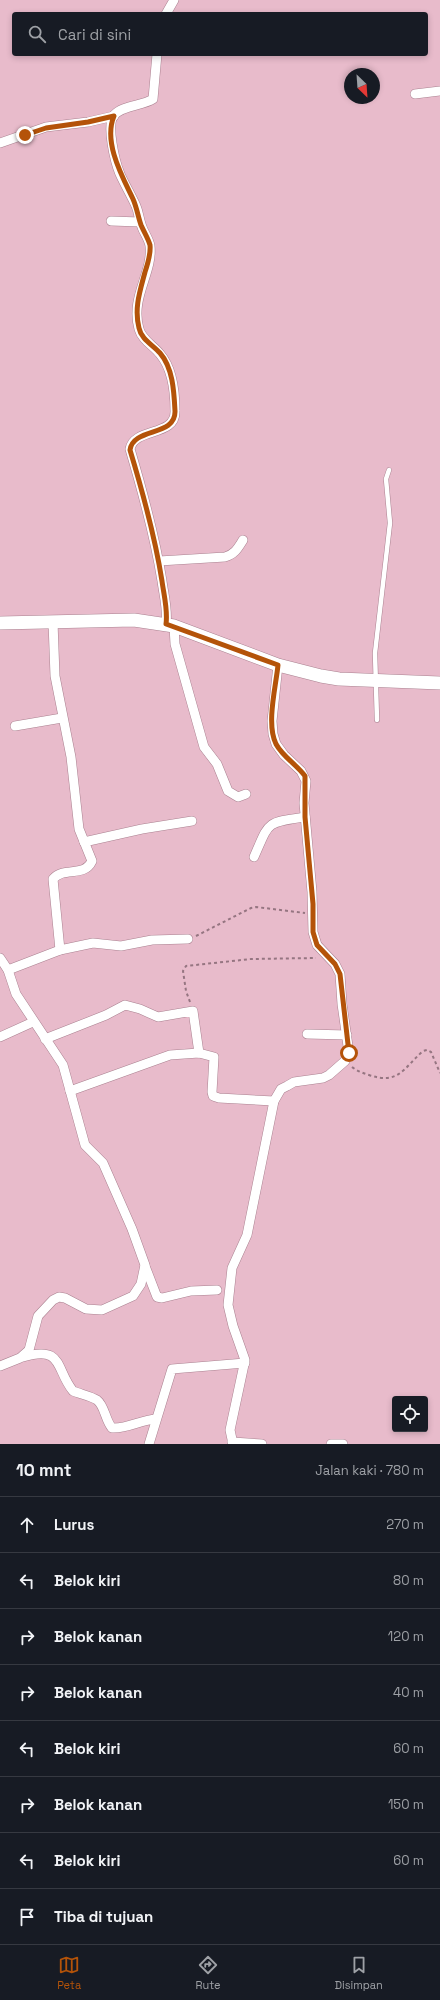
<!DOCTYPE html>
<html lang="id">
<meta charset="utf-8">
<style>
body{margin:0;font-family:"Space Grotesk",sans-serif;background:#242831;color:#f1f3f6}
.controls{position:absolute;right:12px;bottom:12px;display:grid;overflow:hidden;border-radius:4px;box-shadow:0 2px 6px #0003}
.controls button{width:36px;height:36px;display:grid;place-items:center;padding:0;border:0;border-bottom:1px solid #363941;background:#171b24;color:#f1f3f6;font:20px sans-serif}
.compass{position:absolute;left:344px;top:68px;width:36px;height:36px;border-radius:50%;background:#171b24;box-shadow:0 2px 6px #0003;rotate:155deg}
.stop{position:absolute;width:12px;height:12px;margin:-9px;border:3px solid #b45309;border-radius:50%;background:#fff}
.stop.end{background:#b45309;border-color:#fff;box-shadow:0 1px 4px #0008}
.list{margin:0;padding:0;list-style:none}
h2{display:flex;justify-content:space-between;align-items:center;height:52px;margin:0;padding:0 16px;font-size:17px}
h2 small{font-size:13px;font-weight:400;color:#9ea1a6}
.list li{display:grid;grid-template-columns:26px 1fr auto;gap:12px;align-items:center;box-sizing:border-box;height:56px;padding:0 16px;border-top:1px solid #363941}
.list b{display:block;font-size:15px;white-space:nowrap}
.list em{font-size:13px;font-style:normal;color:#9ea1a6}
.icon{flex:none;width:22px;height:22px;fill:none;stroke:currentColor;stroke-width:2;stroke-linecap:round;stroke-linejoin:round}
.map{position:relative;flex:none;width:440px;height:1444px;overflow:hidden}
.search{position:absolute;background:#171b24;box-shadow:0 2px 6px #0003;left:12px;right:12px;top:12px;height:44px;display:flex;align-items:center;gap:10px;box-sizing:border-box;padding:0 14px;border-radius:4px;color:#9ea1a6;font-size:15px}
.sheet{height:500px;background:#171b24}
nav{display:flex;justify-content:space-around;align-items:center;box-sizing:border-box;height:56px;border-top:1px solid #363941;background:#171b24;font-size:11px;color:#9ea1a6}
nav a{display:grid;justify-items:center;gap:2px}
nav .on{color:#b45309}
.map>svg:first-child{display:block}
</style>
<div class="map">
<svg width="440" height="1444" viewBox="0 0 440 1444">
<rect width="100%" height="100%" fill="#e8bbcb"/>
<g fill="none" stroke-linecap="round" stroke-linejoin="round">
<defs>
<polyline id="lane" points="377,720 375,653 390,523 386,479 389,470"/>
<g id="street">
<polyline points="166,14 174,0"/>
<path d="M157,54l-4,45c-11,7 -30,6 -39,16 -8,10 1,47 6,59 5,11 11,21 16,32 3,7 3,14 6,21 2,6 7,12 8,19 3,27 -20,51 -11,83 3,11 15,17 21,25 13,15 15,38 15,57 1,26 -41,16 -45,38 13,44 25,88 32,132 2,15 6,29 4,43"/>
<polyline points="415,94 440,91"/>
<polyline points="0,143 46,127 88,122 114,116"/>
<polyline points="111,221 140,222"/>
<path d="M159,561l66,-4c10,-3 13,-9 18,-17"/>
<path d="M53,622l2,54 16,81 8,72 13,32c-8,17 -28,5 -39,18l7,71"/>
<polyline points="174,626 175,644 204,747 217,764 228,791 238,797 246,794"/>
<polyline points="15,726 62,718"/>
<polyline points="84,842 142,829 192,821"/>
<path d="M254,857c16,-36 11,-34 51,-40"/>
<polyline points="0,958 8,970 16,994 63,1065 85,1145 103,1163 132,1229 145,1265 141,1284 133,1296 102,1310 86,1309 65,1298 59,1297 53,1300 38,1316 29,1350 20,1358 0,1366"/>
<polyline points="8,970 60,950 93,943 121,946 152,940 188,939"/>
<polyline points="307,1034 347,1035"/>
<polyline points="0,1037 33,1022"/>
<polyline points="45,1039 106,1015 125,1005 140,1009 158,1017 193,1011 199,1053"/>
<polyline points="70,1091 170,1055 199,1053 214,1057 212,1092 213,1096 219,1098 274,1101"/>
<polyline points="145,1266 157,1297 162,1298 191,1291 217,1290"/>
<path d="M23,1357c41,-12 32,12 50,34 7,3 18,5 24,9 8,6 8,20 15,28 16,1 28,-8 44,-9"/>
<polyline points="232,1442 262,1444"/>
<polyline points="149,1444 172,1369 245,1363"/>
<polyline points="233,1444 230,1430 245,1360 233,1326 228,1305 232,1268 247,1235 274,1101 281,1089 287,1086 294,1082 323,1078 329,1075 345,1061 349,1053 342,1004 340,974 335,964 317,945 313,932 312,892 304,803 306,781 301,771 284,755 276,744 273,734 272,721 278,665"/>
<polyline points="331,1444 343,1444"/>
</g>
<polyline id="secondary" points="0,623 134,620 174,626 278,665 321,676 339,679 440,683"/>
</defs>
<use href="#lane" stroke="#aa8190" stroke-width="5.5"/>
<use href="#street" stroke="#aa8190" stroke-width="10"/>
<use href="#secondary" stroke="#aa8190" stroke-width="14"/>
<g stroke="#957581" stroke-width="2" stroke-dasharray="3 3" stroke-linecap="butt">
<polyline points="196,936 251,908 256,907 305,913"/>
<polyline points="190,1002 186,991 183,971 186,966 251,959 316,958"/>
<path d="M352,1067c5,4 11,6 17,8 29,10 34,-6 54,-24l4,-1 4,2 9,21"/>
</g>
<use href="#lane" stroke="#fff" stroke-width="4.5"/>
<use href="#street" stroke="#fff" stroke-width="9"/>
<use href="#secondary" stroke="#fff" stroke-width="13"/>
</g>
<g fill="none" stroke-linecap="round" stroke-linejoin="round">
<path stroke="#b45309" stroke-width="5" d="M25,135l21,-7 42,-6 26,-6c-11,26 8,60 19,83 4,9 5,18 8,26 3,7 7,13 9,20 1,9 -2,18 -5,27 -5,19 -11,36 -6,56 2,11 14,17 21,25 13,15 14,39 15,58 1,26 -42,16 -45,39 13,43 25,87 32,131 2,15 6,29 4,43l112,41c-2,21 -12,59 -2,79 7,13 20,20 29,32v41l8,87v28l4,13 18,19 5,10 9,79"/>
</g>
</svg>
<div class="controls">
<button><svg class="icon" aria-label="locate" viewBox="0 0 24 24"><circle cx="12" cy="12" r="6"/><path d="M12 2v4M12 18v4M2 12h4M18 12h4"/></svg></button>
</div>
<svg class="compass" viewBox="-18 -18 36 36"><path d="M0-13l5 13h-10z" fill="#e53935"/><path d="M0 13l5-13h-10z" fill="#9ea1a6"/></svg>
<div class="stop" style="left:349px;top:1053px"></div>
<div class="stop end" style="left:25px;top:135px"></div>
<div class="search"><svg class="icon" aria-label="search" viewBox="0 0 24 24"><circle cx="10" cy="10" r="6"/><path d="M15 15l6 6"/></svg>Cari di sini</div>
</div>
<section class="sheet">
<h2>10 mnt<small>Jalan kaki · 780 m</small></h2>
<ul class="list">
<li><svg class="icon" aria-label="ahead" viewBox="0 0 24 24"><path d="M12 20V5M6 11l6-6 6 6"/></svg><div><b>Lurus</b></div><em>270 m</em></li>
<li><svg class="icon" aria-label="left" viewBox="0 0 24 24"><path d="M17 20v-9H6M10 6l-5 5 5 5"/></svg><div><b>Belok kiri</b></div><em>80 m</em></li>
<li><svg class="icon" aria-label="right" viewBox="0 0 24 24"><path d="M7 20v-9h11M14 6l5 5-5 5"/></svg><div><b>Belok kanan</b></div><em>120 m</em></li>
<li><svg class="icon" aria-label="right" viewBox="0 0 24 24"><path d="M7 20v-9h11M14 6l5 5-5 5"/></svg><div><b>Belok kanan</b></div><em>40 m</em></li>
<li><svg class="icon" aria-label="left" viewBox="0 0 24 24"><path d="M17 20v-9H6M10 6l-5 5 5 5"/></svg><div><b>Belok kiri</b></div><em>60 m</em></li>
<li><svg class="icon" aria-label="right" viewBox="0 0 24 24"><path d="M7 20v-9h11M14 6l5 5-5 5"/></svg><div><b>Belok kanan</b></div><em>150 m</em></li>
<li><svg class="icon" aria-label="left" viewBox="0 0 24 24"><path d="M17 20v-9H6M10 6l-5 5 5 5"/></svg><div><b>Belok kiri</b></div><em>60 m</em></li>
<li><svg class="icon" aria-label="arrive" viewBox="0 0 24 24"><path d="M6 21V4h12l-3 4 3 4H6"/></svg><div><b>Tiba di tujuan</b></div></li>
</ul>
</section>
<nav>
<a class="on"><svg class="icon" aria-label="map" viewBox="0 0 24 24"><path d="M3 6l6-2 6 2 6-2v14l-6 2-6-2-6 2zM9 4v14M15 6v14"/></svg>Peta</a>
<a><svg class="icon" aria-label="directions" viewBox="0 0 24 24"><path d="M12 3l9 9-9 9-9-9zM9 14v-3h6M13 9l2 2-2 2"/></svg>Rute</a>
<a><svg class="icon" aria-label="saved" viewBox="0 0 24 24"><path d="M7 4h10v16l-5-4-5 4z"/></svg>Disimpan</a>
</nav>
